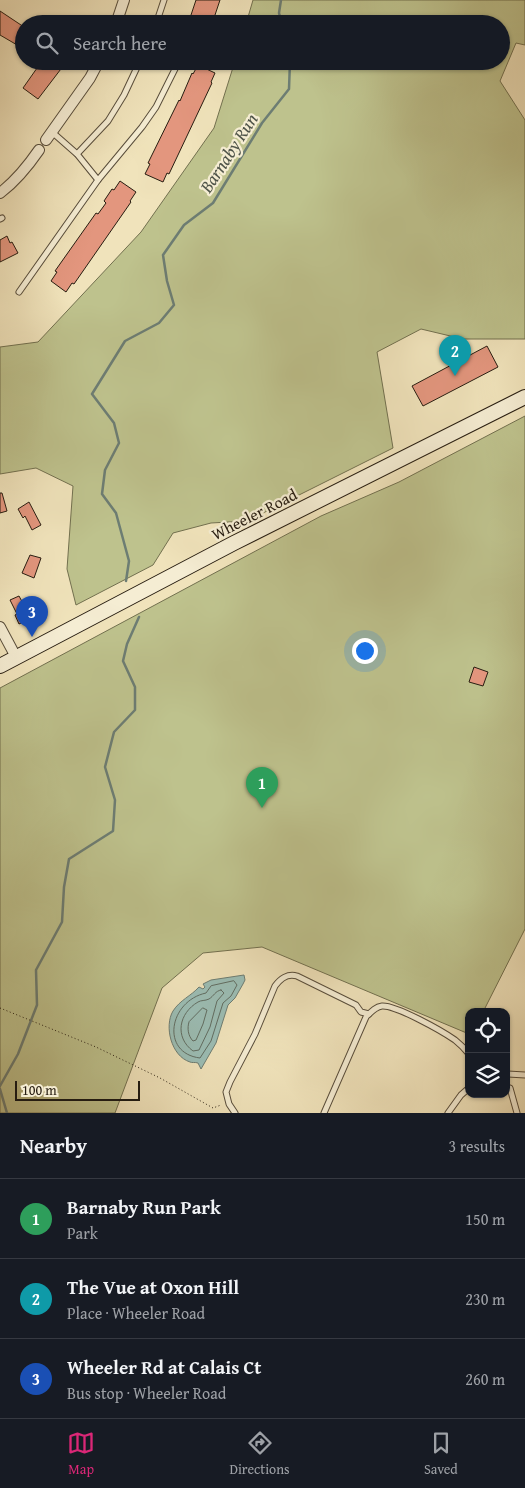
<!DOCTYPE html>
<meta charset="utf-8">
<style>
body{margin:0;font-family:"Gentium Book Plus",serif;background:#20242c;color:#f1f3f6}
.controls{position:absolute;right:15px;bottom:15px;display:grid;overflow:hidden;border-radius:10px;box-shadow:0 1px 4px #0004}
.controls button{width:45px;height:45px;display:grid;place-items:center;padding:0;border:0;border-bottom:1px solid #363941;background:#171b24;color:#f1f3f6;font:25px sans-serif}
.scale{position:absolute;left:15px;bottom:12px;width:125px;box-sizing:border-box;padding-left:5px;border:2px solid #271d11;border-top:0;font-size:14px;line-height:18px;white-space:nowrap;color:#271d11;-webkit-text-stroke:4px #f5edd3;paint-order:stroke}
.you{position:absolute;left:364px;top:650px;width:18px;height:18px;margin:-12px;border:4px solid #fff;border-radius:50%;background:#1a73e8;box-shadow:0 0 0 8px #1a73e833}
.badge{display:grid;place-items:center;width:32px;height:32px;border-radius:50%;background:#db2777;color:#fff;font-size:16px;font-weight:700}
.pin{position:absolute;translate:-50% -41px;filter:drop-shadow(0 1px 2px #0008)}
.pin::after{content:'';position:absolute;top:26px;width:18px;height:15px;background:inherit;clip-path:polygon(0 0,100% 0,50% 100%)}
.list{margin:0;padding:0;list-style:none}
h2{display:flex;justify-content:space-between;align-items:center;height:65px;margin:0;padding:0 20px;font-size:21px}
h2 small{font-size:16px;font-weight:400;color:#9ea1a6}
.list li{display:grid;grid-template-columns:32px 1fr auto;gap:15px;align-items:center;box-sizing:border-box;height:80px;padding:0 20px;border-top:1px solid #363941}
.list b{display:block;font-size:19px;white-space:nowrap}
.list p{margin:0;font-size:16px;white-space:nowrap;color:#9ea1a6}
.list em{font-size:16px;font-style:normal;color:#9ea1a6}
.icon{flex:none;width:28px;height:28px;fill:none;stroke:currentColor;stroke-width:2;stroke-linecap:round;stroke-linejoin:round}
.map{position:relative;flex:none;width:525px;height:1113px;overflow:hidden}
.search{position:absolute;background:#171b24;box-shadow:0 1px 4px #0004;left:15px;right:15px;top:15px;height:55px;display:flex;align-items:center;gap:12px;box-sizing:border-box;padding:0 18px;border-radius:28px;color:#9ea1a6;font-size:19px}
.sheet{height:305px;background:#171b24}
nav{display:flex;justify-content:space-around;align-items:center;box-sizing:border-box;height:70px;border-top:1px solid #363941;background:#171b24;font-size:14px;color:#9ea1a6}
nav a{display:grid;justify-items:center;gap:2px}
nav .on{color:#db2777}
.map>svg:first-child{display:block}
</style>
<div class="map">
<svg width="525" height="1113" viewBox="0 0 525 1113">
<rect width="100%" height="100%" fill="#f0e3bb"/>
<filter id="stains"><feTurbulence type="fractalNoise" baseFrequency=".004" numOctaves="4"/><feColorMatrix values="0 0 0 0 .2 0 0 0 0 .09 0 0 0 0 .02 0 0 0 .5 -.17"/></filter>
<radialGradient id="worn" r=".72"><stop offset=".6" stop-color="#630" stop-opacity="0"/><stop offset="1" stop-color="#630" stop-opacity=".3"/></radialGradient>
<g fill="#bec28d" stroke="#72704f">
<polygon points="253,0 525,0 525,45 516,43 500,81 525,120 525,339 463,339 421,329 377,352 393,448 247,521 211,523 173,533 153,565 76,605 67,569 73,486 36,468 0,474 0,347 38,342 141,232 214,128 235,61 501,61 501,24 246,24"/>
<polygon points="525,416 525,929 483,1012 469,1012 469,1034 262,947 203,953 162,988 115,1113 0,1113 0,688 321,516 399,482"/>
</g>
<path fill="#9bbdb4" stroke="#6d7d73" d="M244,975l1,5 -2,4 -8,14 -7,7 -12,38 -15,26 -3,-6c-3,-1 -6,0 -8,-1 -19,-6 -26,-36 -17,-51 7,-11 18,-15 26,-24l4,2 2,-2 -2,-3 8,-4z"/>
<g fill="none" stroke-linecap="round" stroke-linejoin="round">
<g stroke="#616d62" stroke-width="1">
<path d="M234,981l3,4 -6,11 -8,7 -12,38 -11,17c-40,-5 -31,-57 6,-65l5,-7z"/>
<path d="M221,990l3,3 -7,8 -7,26 -11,23 -6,1c-19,-14 -14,-38 5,-49 3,-2 7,-1 11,-3 5,-3 6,-8 12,-9z"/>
<path d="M203,1008l4,2 -4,14 -7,16 -3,1c-5,-5 -6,-13 -4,-19z"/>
</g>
<g stroke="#6d7d73" stroke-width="2.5">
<polyline points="281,0 279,13 282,24"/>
<polyline points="126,581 129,561 116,513 102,494 105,470 119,443 114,423 92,394 125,341 159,323 174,305 167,281 163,255 184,225 213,203 262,123 289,89 290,61"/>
<polyline points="0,1086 18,1054 37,1005 36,970 62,922 64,887 69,859 113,831 115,800 105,767 114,732 135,710 135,687 123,661 127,644 139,617"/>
<polyline points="0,1089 7,1113"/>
</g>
</g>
<g fill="#e3967e" stroke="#271d11">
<polygon points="196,0 220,0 212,24 188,24"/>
<polygon points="0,11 24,27 24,49 0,35"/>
<polygon points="42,61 67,61 38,99 23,88"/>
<polygon points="198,65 215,73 211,82 212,83 169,174 167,173 163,182 145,174 150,164 148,163 179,100 180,101 192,73 193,74"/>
<polygon points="120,181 136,192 130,201 131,202 74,284 72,283 66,292 51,281 57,272 55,271 96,213 98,214 106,203 104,201 112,189 114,190"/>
<polygon points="7,236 10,243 12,242 18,253 0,262 0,240"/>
<polygon points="487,346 498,367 423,406 412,386"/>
<polygon points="0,493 2,493 7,511 0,513"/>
<polygon points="29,502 41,525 32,530 25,516 23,518 18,509"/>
<polygon points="30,555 41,558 34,578 22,573"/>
<polygon points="19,596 31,618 19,624 15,615 17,614 10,600"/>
<polygon points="474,667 488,672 483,686 469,682"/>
</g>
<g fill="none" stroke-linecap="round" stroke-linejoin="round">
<defs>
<g id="service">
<polyline points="156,24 164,0"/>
<polyline points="52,132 77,154 98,180"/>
<polyline points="77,154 108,121 124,95 140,61"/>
<polyline points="0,219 2,218"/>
<polyline points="19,292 98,180 142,127 156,107 179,61"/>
<polyline points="506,1074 525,1075"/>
<polyline points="510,1088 517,1113"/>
<path d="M235,1113l-6,-9 -3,-12 4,-10 25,-48 20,-48c5,-7 13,-13 22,-10l59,29 5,7 8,2"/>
<path d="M324,1113l42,-96c5,-5 9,-10 16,-11 14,-1 60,25 73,34 5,4 10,9 14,14"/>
<polyline points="448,1113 461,1095 469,1088"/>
</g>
<g id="minor">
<polyline points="116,24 124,0"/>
<polyline points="46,140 90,78 99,61"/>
<path d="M0,193c16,-12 28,-27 39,-43"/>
<polyline points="0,627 16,657"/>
</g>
<polyline id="secondary" points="0,666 234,543 525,397"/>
</defs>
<use href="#service" stroke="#594e3c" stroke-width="7"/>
<use href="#minor" stroke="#594e3c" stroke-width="12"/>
<use href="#secondary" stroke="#271d11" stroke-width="16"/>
<polyline stroke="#271d11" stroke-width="1" stroke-dasharray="1 2.5" stroke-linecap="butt" points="0,1008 96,1047 160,1078 213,1108 221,1105"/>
<use href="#service" stroke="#f5edd3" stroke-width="5"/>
<use href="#minor" stroke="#f5edd3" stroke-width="10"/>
<use href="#secondary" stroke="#f5edd3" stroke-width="14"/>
</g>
<g text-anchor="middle" stroke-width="4.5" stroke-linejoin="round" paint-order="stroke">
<g font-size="16" fill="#271d11" stroke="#f5edd3">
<text transform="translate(254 514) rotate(-27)" y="6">Wheeler Road</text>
</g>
<g font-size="18" font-style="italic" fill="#50554a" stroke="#f5edd3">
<text transform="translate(229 153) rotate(-57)" y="6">Barnaby Run</text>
</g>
</g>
<rect width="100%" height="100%" filter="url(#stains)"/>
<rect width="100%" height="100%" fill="url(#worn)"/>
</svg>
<div class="controls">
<button><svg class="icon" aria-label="locate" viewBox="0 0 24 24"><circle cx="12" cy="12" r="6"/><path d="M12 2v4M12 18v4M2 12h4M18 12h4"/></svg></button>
<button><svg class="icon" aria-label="layers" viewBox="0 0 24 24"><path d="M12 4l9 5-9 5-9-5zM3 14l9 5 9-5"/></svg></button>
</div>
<div class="scale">100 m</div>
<div class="you"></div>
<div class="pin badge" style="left:262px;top:808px;background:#2e9e5b">1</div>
<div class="pin badge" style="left:455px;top:376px;background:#0f9aa8">2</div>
<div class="pin badge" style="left:32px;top:637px;background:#1a4fb4">3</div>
<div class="search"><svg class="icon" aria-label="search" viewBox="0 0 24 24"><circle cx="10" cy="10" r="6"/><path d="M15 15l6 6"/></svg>Search here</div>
</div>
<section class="sheet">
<h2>Nearby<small>3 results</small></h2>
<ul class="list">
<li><span class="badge" style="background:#2e9e5b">1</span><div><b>Barnaby Run Park</b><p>Park</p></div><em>150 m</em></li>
<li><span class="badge" style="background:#0f9aa8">2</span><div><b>The Vue at Oxon Hill</b><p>Place · Wheeler Road</p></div><em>230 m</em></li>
<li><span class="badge" style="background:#1a4fb4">3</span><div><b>Wheeler Rd at Calais Ct</b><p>Bus stop · Wheeler Road</p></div><em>260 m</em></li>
</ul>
</section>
<nav>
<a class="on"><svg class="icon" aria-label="map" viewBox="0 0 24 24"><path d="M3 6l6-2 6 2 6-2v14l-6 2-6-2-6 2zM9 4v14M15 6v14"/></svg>Map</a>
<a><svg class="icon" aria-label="directions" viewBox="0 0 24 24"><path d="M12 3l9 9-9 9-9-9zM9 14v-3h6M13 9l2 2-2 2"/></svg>Directions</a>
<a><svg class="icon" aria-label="saved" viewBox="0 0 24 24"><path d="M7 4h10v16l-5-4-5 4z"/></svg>Saved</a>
</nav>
